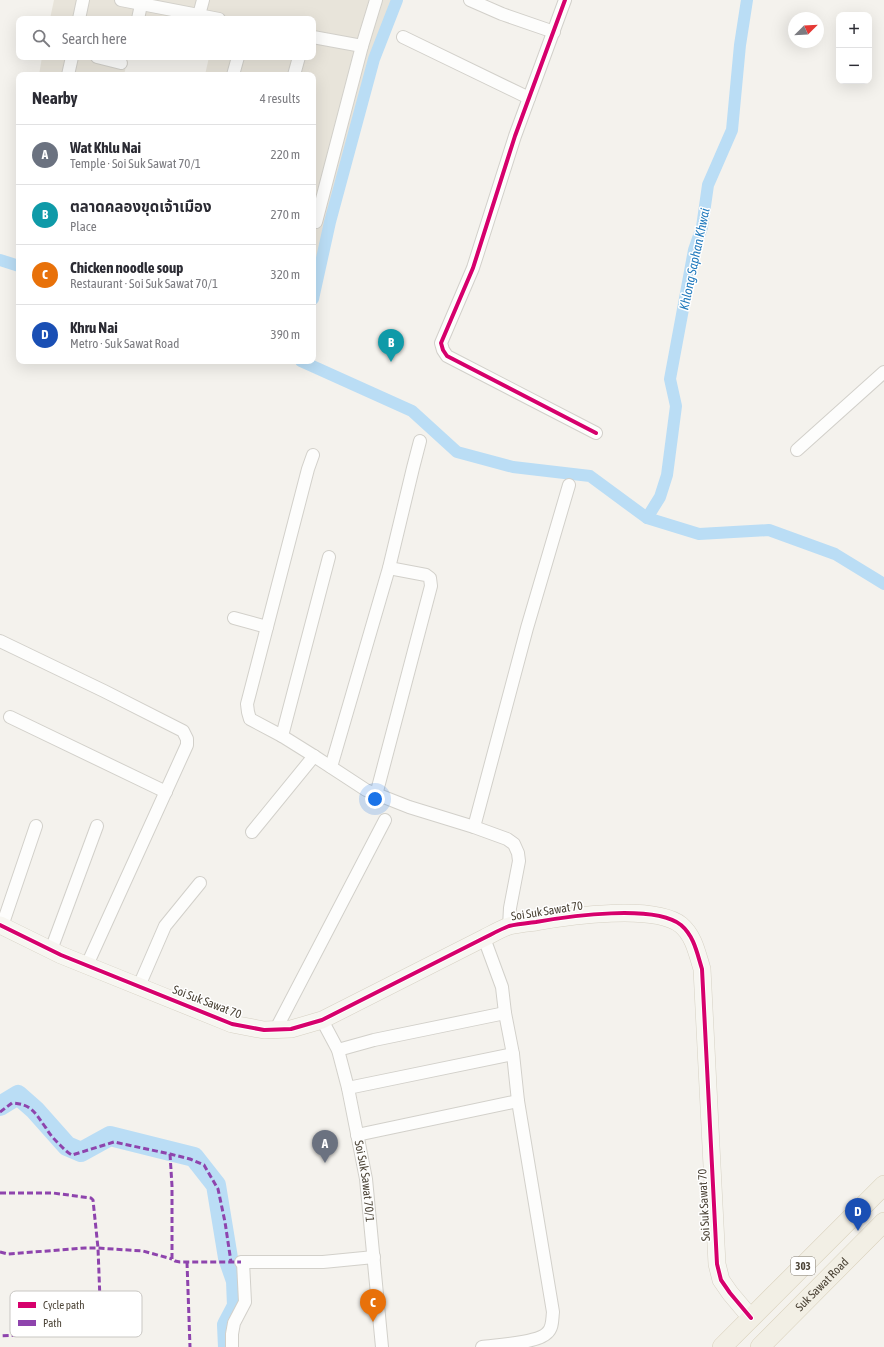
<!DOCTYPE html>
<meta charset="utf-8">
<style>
body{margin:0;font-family:"Asap Condensed","Noto Sans Thai",sans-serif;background:#f2f2f3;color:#2b2b33}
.controls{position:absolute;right:12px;top:12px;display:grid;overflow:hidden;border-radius:8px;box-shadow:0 4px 16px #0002}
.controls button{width:36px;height:36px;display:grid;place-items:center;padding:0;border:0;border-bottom:1px solid #e1e1e2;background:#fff;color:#2b2b33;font:20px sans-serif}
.compass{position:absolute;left:788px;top:12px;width:36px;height:36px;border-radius:50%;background:#fff;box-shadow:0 4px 16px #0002;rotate:66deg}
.you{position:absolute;left:375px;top:799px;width:14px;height:14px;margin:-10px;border:3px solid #fff;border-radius:50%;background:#1a73e8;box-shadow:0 0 0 6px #1a73e833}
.badge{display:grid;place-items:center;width:26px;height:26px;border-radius:50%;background:#878177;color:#fff;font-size:13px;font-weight:700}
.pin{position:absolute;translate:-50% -33px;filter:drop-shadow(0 1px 2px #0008)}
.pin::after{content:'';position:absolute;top:21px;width:14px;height:12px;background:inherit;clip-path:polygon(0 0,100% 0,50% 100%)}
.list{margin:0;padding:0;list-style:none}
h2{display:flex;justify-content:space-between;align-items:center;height:52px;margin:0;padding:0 16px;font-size:17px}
h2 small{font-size:13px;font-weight:400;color:#7c7c81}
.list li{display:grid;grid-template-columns:26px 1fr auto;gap:12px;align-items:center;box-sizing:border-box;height:60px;padding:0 16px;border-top:1px solid #e1e1e2}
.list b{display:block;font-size:15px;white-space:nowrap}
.list p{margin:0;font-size:13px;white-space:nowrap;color:#7c7c81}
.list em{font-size:13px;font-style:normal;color:#7c7c81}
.icon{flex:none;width:22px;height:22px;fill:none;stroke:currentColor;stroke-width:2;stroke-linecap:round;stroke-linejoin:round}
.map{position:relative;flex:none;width:884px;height:1347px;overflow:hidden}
.search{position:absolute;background:#fff;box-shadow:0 4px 16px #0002;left:16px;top:16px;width:300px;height:44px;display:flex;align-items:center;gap:10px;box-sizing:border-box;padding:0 14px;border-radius:8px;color:#7c7c81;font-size:15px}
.panel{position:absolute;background:#fff;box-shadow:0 4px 16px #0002;left:16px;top:72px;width:300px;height:292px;border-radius:8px}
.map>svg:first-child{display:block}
</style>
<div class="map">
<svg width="884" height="1347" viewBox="0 0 884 1347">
<rect width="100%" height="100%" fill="#f4f2ed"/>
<g fill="#e8e4da">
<polygon points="54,0 393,0 313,283 313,75 205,75 209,57 313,57 313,19 50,19"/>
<polygon points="42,57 128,57 124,75 39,75"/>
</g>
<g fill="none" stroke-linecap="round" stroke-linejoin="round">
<g stroke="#baddf5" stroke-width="12">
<polyline points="0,260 19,266"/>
<polyline points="313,299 330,222 374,59 397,0"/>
<polyline points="301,361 412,411 457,452 513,467 590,476 647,518 699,534 769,530 835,554 884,584"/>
<polyline points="647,518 660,497 667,475 676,406 670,379 694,250 702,227 708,185 732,130 740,45 747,0"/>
</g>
<polyline stroke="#baddf5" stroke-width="20" points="0,1106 18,1095 35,1110 67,1146 81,1152 110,1136 194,1157 216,1185 228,1258 236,1281 237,1306 227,1325 228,1347"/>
<defs>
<g id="street">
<polyline points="121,0 219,19"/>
<polyline points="470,0 502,14 554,32"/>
<polyline points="565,0 515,136 473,268 441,343 443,350 447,356 596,433"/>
<polyline points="199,15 203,0"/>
<polyline points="79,19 83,0"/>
<polyline points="138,19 142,0"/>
<polyline points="313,37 362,46"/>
<polyline points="403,37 529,98"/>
<polyline points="97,57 121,63"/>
<polyline points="68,75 72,57"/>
<polyline points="233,75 238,57"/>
<polyline points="294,75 299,57"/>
<polyline points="316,222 362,46 376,0"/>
<polyline points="797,450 884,372"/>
<polyline points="329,557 282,736 314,756 366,790 409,807 474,827 507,839 514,844 518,853 519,861 510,908 509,926"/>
<polyline points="234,618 267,627"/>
<polyline points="0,641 104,691 183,731 187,739 187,745 87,965"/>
<polyline points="10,717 166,792"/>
<polyline points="282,736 250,719 248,712 247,704 308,469 313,455"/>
<polyline points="331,767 389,568 413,468 420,441"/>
<polyline points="376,795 431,586 430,578 426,575 389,568"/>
<polyline points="474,827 527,628 569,485"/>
<polyline points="252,832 314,756"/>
<polyline points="2,926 36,826"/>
<polyline points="51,950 97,826"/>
<polyline points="139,986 165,926 200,883"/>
<path id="s1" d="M322,1020l16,30 10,38 18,91 16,168"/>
<polyline points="276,1029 385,820"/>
<polyline points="338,1050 374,1040 505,1013"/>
<polyline points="348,1088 513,1054"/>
<polyline points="357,1135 518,1101"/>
<polyline points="241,1262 323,1262 374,1257"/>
<polyline points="232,1347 232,1334 234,1323 245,1302 243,1262"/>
<path d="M482,1347c14,-2 56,-4 65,-14 6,-5 5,-13 6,-21l-35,-211 -5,-47 -8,-41 -3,-26 -18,-49"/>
</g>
<path id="secondary" d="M0,925l61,30 171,69 32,6 27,-1 31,-9 162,-82c8,-4 17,-9 25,-12 9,-2 19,-3 27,-4 34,-6 118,-18 145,3 13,11 16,28 21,44l15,295 4,16 9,13 21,25"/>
<g id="primary">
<polyline points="722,1347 884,1185"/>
<path id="s2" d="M760,1347l124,-125"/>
</g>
</defs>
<use href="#street" stroke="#d2d0ca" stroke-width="14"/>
<use href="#secondary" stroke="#d6d1c4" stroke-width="18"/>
<use href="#primary" stroke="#d8cfb9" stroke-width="20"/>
<use href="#street" stroke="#fdfdfc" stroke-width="12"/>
<use href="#secondary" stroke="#f7f6f1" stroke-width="17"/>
<use href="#primary" stroke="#f2efe5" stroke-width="19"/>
<g stroke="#8e44ad" stroke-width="3" stroke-dasharray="6 3" stroke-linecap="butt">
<path d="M0,1112l12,-9c20,1 23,10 34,25 4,7 9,12 14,17 4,4 8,8 12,10l42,-13 56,12 20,5 14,6 14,24 7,33 6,40"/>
<polyline points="170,1154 172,1186 172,1259 175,1261 180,1262 241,1262"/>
<polyline points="0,1193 53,1193 91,1198 93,1200 98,1248 101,1326 100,1328 95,1331 0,1336"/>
<polyline points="0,1252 8,1254 85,1248 98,1248 143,1251 172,1259"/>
<polyline points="187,1262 190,1347"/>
</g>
<defs>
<g id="cycleway">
<polyline points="565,0 515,136 473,268 441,343 443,350 447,356 596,433"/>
<path d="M0,925l61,30 171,69 32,6 27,-1 31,-9 162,-82c8,-4 17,-9 25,-12 9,-2 19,-3 27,-4 34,-6 118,-18 145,3 13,11 16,28 21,44l15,295 4,16 9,13 21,25"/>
</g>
</defs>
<use href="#cycleway" stroke="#fff" stroke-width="6"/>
<use href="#cycleway" stroke="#d6006c" stroke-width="4"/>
</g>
<g text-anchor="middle" stroke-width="3" stroke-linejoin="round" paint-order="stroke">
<rect fill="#fff" stroke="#827c73" stroke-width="1" x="791" y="1257" width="24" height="18" rx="3"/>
<g font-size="11" font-weight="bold" fill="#4c4437">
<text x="803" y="1270">303</text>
</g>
<g font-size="12" fill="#4c4437" stroke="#fff">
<text transform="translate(547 911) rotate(-9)" y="4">Soi Suk Sawat 70</text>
<text transform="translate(207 1002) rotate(21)" y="4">Soi Suk Sawat 70</text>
<text dy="4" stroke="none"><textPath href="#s1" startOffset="168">Soi Suk Sawat 70/1</textPath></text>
<text transform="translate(704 1205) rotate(-93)" y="4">Soi Suk Sawat 70</text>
<text dy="4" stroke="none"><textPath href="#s2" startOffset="88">Suk Sawat Road</textPath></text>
</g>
<g font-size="13" font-style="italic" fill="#217abd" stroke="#fff">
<text transform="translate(694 259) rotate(-78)" y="5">Khlong Saphan Khwai</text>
</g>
</g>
<rect x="10" y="1291" width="132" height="46" rx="6" fill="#fff" stroke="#c9c7c3" stroke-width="1"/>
<rect x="18" y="1302" width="18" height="6" fill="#d6006c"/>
<rect x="18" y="1320" width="18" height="6" fill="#8e44ad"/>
<g font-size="11" fill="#4c4437">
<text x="43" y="1309">Cycle path</text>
<text x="43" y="1327">Path</text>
</g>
</svg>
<div class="controls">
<button>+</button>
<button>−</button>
</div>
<svg class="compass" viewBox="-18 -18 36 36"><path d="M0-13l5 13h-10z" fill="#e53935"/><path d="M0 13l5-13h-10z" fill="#7c7c81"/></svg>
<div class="you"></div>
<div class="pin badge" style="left:325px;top:1163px;background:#6b7280">A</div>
<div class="pin badge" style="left:391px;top:362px;background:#0f9aa8">B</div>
<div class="pin badge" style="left:373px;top:1322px;background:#e8710a">C</div>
<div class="pin badge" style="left:858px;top:1231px;background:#1a4fb4">D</div>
<div class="search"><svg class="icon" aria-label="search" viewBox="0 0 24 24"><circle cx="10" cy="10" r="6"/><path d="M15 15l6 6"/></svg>Search here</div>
<section class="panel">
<h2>Nearby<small>4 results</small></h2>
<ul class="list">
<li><span class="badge" style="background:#6b7280">A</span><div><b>Wat Khlu Nai</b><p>Temple · Soi Suk Sawat 70/1</p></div><em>220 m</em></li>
<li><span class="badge" style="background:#0f9aa8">B</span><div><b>ตลาดคลองขุดเจ้าเมือง</b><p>Place</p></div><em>270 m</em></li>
<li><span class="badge" style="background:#e8710a">C</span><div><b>Chicken noodle soup</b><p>Restaurant · Soi Suk Sawat 70/1</p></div><em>320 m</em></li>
<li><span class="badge" style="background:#1a4fb4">D</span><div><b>Khru Nai</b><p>Metro · Suk Sawat Road</p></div><em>390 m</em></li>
</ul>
</section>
</div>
